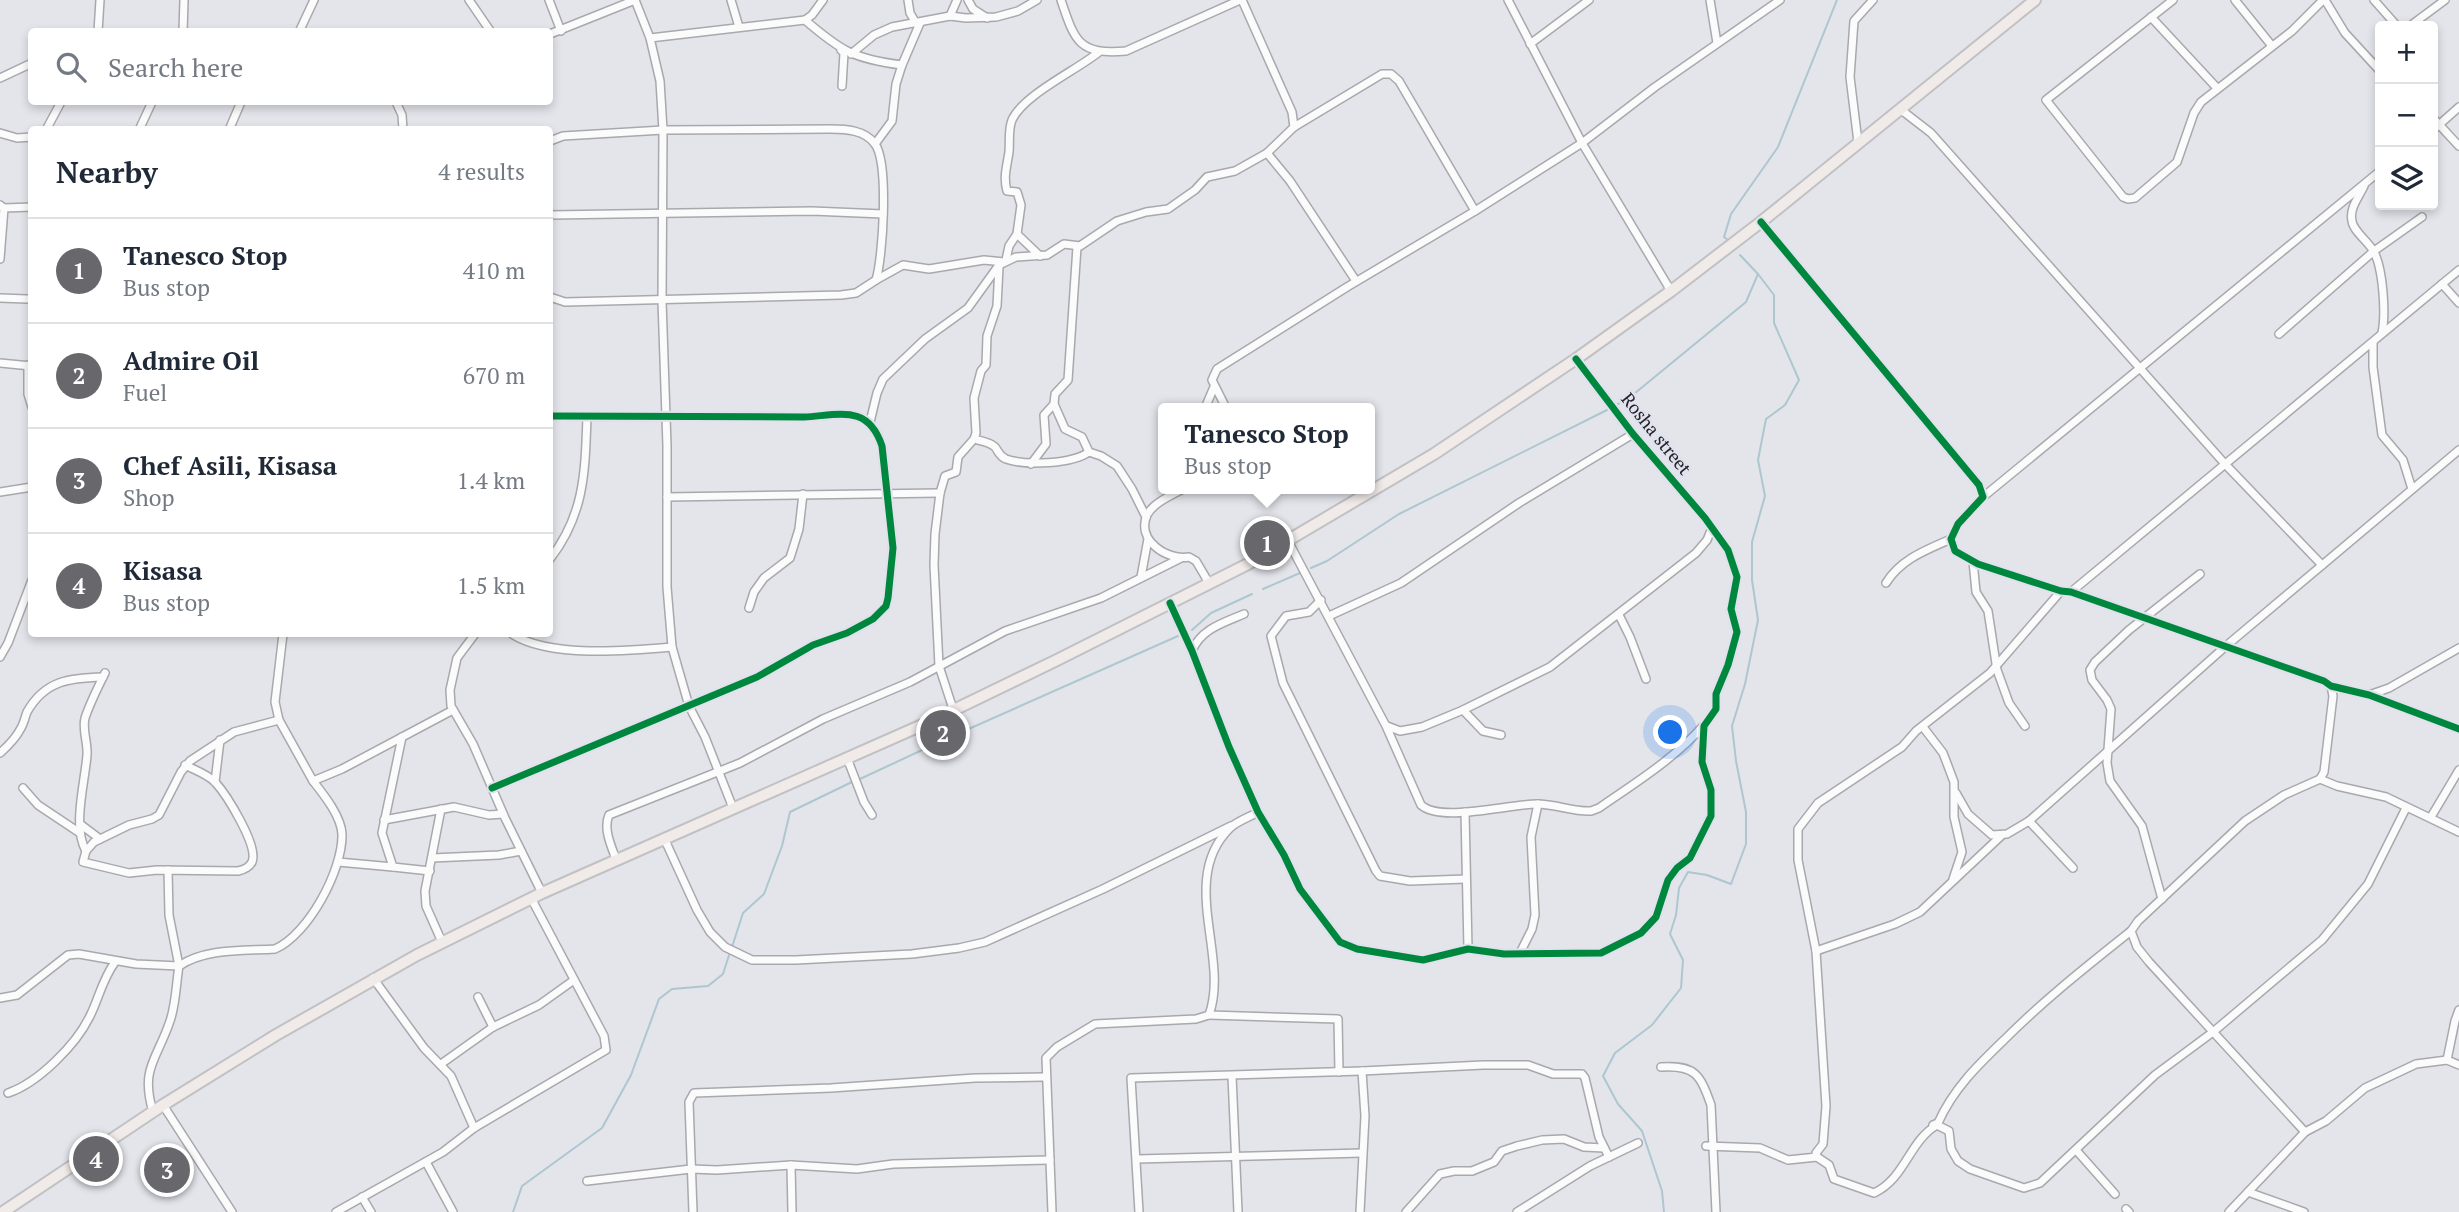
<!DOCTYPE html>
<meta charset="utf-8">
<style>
body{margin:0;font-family:"PT Serif",serif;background:#f2f2f3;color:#1f2937}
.controls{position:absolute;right:21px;top:21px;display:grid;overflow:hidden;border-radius:7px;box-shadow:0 4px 10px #0003}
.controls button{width:63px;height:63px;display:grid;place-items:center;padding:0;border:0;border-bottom:2px solid #e0e1e3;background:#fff;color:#1f2937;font:35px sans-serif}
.you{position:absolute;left:1671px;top:733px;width:24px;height:24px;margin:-18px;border:5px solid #fff;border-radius:50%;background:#1a73e8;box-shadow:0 0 0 10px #1a73e833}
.badge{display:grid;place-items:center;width:46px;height:46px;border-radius:50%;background:#67676c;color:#fff;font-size:23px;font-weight:700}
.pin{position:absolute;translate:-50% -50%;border:4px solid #fff;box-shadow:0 2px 7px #0006}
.popup{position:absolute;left:1158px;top:403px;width:217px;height:91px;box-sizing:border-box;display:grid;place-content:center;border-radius:7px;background:#fff;filter:drop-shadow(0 2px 5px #0005);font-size:23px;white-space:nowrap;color:#747a83}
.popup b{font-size:26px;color:#1f2937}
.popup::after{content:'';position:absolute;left:50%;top:100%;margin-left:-14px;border:14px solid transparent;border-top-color:#fff}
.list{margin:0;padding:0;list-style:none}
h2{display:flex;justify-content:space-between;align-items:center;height:91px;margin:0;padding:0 28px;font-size:30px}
h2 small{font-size:23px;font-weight:400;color:#747a83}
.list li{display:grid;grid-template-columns:46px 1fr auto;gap:21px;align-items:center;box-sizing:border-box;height:105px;padding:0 28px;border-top:2px solid #e0e1e3}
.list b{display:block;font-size:26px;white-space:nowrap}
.list p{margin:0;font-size:23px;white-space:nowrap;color:#747a83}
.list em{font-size:23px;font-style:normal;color:#747a83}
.icon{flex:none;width:38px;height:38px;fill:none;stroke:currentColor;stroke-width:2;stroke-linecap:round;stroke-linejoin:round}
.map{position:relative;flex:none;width:2459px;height:1212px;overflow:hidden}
.search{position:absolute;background:#fff;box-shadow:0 4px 10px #0003;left:28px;top:28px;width:525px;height:77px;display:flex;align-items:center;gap:18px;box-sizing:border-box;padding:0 24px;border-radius:7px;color:#747a83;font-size:26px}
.panel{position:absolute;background:#fff;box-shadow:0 4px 10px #0003;left:28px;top:126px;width:525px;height:511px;border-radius:7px}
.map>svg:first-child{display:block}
</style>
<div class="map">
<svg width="2459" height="1212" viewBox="0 0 2459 1212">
<rect width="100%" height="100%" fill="#e4e5eb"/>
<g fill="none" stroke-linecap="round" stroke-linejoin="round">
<g stroke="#adc6d0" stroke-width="2">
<polyline points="1728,240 1724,237 1731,214 1778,147 1837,0"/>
<polyline points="1618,404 1629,398 1746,302 1758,274 1740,255"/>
<polyline points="1311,568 1327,561 1399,514 1607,410"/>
<polyline points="1263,589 1300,573"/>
<polyline points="1192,630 1211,613 1252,594"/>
<polyline points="946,739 1178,636"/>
<polyline points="860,779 935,744"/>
<polyline points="732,947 743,913 764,894 782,846 790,812 854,781"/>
<polyline points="513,1212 522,1186 602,1128 631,1075 659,999 672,989 708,986 723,974 730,952"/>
<polyline points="1664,1212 1662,1191 1642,1131 1618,1104 1603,1076 1615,1053 1652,1025 1681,988 1683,960 1670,934 1676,915 1679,888 1688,872 1707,875 1731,884 1746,844 1746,812 1736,761 1732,726 1745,684 1758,620 1752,580 1752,542 1765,496 1758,460 1766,419 1785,405 1799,380 1774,323 1774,295 1758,274"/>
</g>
<defs>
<g id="minor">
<polyline points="469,0 491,32"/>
<polyline points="549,0 561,31"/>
<polyline points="635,0 650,38 660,81 663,130 662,301 667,446 667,587 672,647 689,706 705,737 733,808"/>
<polyline points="731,0 739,27"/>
<polyline points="908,0 910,13 916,23"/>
<polyline points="968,0 973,9 987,18"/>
<path d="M1061,0c14,42 18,55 65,51l114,-51"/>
<polyline points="1242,0 1292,112 1294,127"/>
<polyline points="1508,0 1582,143 1671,291"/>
<polyline points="1710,0 1717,43"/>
<polyline points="2173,0 2046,100 2123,197 2128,199 2135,198 2177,162 2194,113 2201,102 2292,31 2323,0"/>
<polyline points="2235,0 2272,46"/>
<polyline points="2325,0 2345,33 2380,71"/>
<polyline points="2374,0 2397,26"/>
<polyline points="950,16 957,0"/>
<polyline points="2151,17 2217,88"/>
<path d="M805,20c36,31 49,39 97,45l-6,19 -4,37 -17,23"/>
<polyline points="2410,26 2445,0"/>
<polyline points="98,32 100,0"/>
<polyline points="183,32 184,0"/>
<polyline points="299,32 314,0"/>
<polyline points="550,34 635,0"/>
<polyline points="650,38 805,20 812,15 823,0"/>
<polyline points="1530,44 1589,0"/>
<polyline points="841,50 844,53 842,86"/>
<polyline points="851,54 874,35 892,27 950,16 966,18 996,17 1018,11 1037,0"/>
<polyline points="902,65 920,23"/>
<polyline points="0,78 32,63"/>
<polyline points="396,102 402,115 403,130"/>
<polyline points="1900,109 1931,133 2225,464 2322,565"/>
<polyline points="2433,118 2459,146"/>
<polyline points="46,130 61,102"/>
<polyline points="139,130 152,102"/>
<polyline points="229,130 241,102"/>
<polyline points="2433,130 2459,107"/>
<polyline points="0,133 17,138 32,137"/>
<path d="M550,141l13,-5 100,-6 167,-1c16,0 35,1 45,15 14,19 8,113 1,136l-20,13 -15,2 -276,7 -15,-5"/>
<polyline points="1858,142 1850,77 1854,21 1873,0"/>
<polyline points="1267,153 1290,181 1356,281"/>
<path d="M2364,186c-5,11 -15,22 -12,35 1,10 17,21 22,31 9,17 12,61 8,81"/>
<polyline points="0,205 4,208 32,207"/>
<polyline points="550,215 812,211 883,214"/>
<polyline points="1761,222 1979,485 1983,497 1958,524 1951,539 1955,551 1978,564 2061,591 2071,592 2324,681 2331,686 2369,695 2459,729"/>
<path d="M1040,256l-23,-22 4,-29 -4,-13 -10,-1c-4,-14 0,-25 2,-39 1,-11 -1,-22 3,-32 11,-25 65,-50 87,-68"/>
<polyline points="0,259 4,208"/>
<polyline points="1006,260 1009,246 1017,234"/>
<polyline points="876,280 903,265 929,269 984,260 1004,262"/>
<polyline points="2442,284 2459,303"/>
<polyline points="0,298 27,299"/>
<polyline points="2279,334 2374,251 2422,217"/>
<polyline points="2373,342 2373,367 2382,435 2403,460 2412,489"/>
<polyline points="0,363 31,366"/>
<polyline points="28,365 28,394 32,407"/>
<polyline points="1054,404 1065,429 1082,437 1089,452 1101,456 1117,466 1132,489 1146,517"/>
<polyline points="1205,408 1214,387"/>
<polyline points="1226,408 1212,380 1217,369 1347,287 1475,211 1582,143 1655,87 1780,0"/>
<polyline points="870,422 877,393 883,379 925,339 968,308 999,265 1016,257 1047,255 1064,244 1080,246 1117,221 1146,212 1168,209 1195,190 1207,177 1235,171 1267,153 1294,127 1382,74 1391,74 1399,81 1475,211"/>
<path d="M974,439c7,2 16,3 21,8 4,5 4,9 11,12 20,7 66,5 83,-7"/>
<polyline points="1031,464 1046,444 1044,415 1054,404 1055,394 1068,380 1077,247"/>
<path d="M1183,489c-11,6 -30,14 -36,26 -11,25 20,46 42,42l7,4 13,22"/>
<polyline points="0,492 32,487"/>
<polyline points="667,497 940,493"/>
<polyline points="1983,497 2380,171"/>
<path d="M1288,541l98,185 35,79c20,18 88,-1 116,-1 19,0 36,8 54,7l8,-3c36,-25 75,-49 104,-82"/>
<path d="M550,559c35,-45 35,-88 37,-142"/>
<polyline points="1973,561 1976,592 1988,611 1997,670 2009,703 2025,726"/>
<polyline points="1141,577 1148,539"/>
<path d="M1886,583c15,-24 40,-33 65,-44"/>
<polyline points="2071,592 2459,270"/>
<polyline points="1321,600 1309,612 1286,616 1271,636 1283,683 1376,871 1380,876 1410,881 1466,879"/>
<polyline points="1170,603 1192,651 1229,747 1258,812 1284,855 1300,889 1340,942 1357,949 1423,960 1468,949 1504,954 1601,953 1641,933 1656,917 1668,880 1677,868 1690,858 1711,816 1711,790 1702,762 1704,726 1716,709 1716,694 1728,665 1737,632 1731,609 1737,577 1728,550 1705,518 1633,434 1576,359"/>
<polyline points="749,608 754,592 764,578 790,558 799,529 803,494"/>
<polyline points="1619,615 1630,637 1646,679"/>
<polyline points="1329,616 1401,583 1519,503 1633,434"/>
<polyline points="283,634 275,702 279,720 313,781 342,769 453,710"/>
<polyline points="475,634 457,658 450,690 451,706 473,744 505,818 542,893"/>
<path d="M512,634c37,24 116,17 160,13"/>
<path d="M1192,651c9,-22 31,-28 52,-37"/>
<polyline points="0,657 8,643 32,580"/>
<polyline points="2331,686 2333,696 2324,772 2320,779 2284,795 2245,821 2138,921 2131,931 2137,947 2149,962 2305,1132 2326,1121 2365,1088 2416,1064 2447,1060 2459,1065"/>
<polyline points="2369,695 2389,688 2459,648"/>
<polyline points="953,709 939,666 934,565 935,534 940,493 945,476 956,472 958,457 974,439 976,433 974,398 981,371 986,365 987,336 997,306 999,267"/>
<polyline points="1463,710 1483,731 1501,735"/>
<polyline points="1387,726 1400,731 1422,727 1463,710 1550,667 1696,553 1707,540 1712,528"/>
<polyline points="1923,727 1943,753 1954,782 1954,817 1962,852 1953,879"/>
<polyline points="402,737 382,833 393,867 430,871"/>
<path d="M0,753c8,-7 16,-15 21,-25 3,-5 4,-11 6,-16 18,-32 43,-34 76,-35"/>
<polyline points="847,758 864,802 872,815"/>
<path d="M185,765c10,5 22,9 30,17 11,12 44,64 37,80 -3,6 -9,8 -14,9l-81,-1 -28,3 -46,-11 3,-11 8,-9 35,-17 23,-6 7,-4 22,-43 9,-11 44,-29 45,-12"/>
<polyline points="2320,779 2337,786 2386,797 2459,832"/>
<polyline points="215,782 220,740"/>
<polyline points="23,788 38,805 80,833"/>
<path d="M492,788l265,-111 56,-32 34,-12 26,-14 13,-13 2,-8 5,-50 -11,-102c-14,-42 -42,-31 -78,-29l-254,-1"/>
<polyline points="1956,793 1968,814 1992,835 2007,834 2029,821 2226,646 2459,450"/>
<polyline points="441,809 425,891 426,906 442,942"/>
<polyline points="1465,812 1468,949"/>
<polyline points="2431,817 2459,770"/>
<polyline points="384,820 454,807 489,815 503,814"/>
<polyline points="2029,821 2073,868"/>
<polyline points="80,824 100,839"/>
<polyline points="664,838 697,910 710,932 725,947 752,960 796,960 912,954 959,948 985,942 1103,889 1231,826"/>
<path d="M86,851c-14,-24 -1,-69 1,-96 1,-12 -5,-25 -2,-37 5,-15 13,-31 20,-45"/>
<polyline points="432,858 499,855 521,851"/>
<path d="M616,859c-5,-13 -13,-31 -7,-44l131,-52 83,-44 87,-37 95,-51 96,-33 80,-40"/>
<polyline points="338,862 393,867"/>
<polyline points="2162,899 2142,826 2110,781 2107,763 2111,709 2107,700 2092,680 2090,670 2095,662 2129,630 2200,574"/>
<polyline points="1816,951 1895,924 1920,912 2001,836"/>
<polyline points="1520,953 1532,929 1535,915 1531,837 1538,804"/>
<polyline points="373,978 424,1048 451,1076 474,1128"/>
<polyline points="478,997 493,1027"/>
<polyline points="0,998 17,995 68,955 79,954 136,964 179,966 169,915 168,870"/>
<polyline points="1209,1015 1338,1019 1339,1072"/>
<polyline points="2447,1060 2455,1021 2459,1010"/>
<polyline points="441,1064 493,1027 539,1005 574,980"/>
<path d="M1661,1067c34,-2 39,7 50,38l5,107"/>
<polyline points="1232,1076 1238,1212"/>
<path d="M8,1093c30,-10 68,-48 82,-77 9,-18 12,-36 25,-54"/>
<polyline points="163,1105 232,1212"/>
<path d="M153,1112c-13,-44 4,-52 17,-91 6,-17 6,-37 9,-55 27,-18 64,-15 96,-17 33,-14 68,-79 67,-115 -1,-18 -18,-39 -29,-53"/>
<path d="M1933,1125l5,-2c15,-34 40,-58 66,-83 40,-40 83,-74 127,-109"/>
<polyline points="1706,1146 1760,1148 1788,1160 1817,1157 1816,1153 1823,1144 1826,1106 1816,951 1798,860 1798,829 1818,803 1902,747 1916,731 1990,673 2061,591"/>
<polyline points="2076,1150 2115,1194"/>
<path d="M1817,1157l12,8 5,14 40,14c31,-14 35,-52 63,-68l12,6 2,18 7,12 12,8 54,19 16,-5 115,-108 58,-43 109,-92 46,-56 38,-76"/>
<polyline points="1137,1159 1362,1153"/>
<polyline points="426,1162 453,1212"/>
<polyline points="791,1165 792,1212"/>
<polyline points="587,1181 691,1169 717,1170 791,1165 857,1169 893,1164 1050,1160"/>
<polyline points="2248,1192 2304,1212"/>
<polyline points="362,1197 371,1212"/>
<polyline points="2126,1209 2129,1212"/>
<polyline points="336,1212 443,1152 474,1128 606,1050 604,1036 531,898"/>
<polyline points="693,1212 689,1102 694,1093 831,1088 975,1078 1045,1077"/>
<path d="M1052,1212l-6,-154 11,-11 38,-23 101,-5 13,-4c21,-58 -31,-136 21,-187 7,-7 20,-11 28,-16"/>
<polyline points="1139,1212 1131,1078 1362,1071 1483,1065 1528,1065 1553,1074 1582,1074 1585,1078 1599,1137 1609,1157"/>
<polyline points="1360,1212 1365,1116 1362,1071"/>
<polyline points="1406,1212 1440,1174 1454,1171 1472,1171 1494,1162 1502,1151 1517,1146 1542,1140 1564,1139 1584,1147 1604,1148"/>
<polyline points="1517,1212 1590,1166 1638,1143"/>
<polyline points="2229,1212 2305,1132"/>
</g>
<polyline id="highway" points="3,1212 163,1105 276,1035 417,955 542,893 929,722 1057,660 1248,564 1434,454 1576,359 1671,291 1761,222 2035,0"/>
</defs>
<use href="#minor" stroke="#a8a8ad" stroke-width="10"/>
<use href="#highway" stroke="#c1c1c4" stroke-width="14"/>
<use href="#minor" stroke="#fbfbfc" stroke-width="7"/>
<use href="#highway" stroke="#f0eae8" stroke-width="10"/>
<defs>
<g id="cycleway">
<polyline points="1761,222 1979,485 1983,497 1958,524 1951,539 1955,551 1978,564 2061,591 2071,592 2324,681 2331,686 2369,695 2459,729"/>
<polyline points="1170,603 1192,651 1229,747 1258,812 1284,855 1300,889 1340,942 1357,949 1423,960 1468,949 1504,954 1601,953 1641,933 1656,917 1668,880 1677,868 1690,858 1711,816 1711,790 1702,762 1704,726 1716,709 1716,694 1728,665 1737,632 1731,609 1737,577 1728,550 1705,518 1633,434 1576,359"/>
<path d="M492,788l265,-111 56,-32 34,-12 26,-14 13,-13 2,-8 5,-50 -11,-102c-14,-42 -42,-31 -78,-29l-254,-1"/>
</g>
</defs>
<use href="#cycleway" stroke="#e1e2ee" stroke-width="11"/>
<use href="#cycleway" stroke="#00873e" stroke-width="7"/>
</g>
<g text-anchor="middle" stroke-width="6" stroke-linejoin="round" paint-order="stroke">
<g font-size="18" fill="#232327" stroke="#e1e2ee">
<text transform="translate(1656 434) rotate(51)" y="6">Rosha street</text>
</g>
</g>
</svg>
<div class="controls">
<button>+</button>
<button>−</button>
<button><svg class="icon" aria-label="layers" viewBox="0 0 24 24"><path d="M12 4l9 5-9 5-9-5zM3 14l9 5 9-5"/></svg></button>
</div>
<div class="you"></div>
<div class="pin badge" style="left:1267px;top:543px">1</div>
<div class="popup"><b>Tanesco Stop</b>Bus stop</div>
<div class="pin badge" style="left:943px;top:733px">2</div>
<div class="pin badge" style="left:167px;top:1170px">3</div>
<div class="pin badge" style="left:96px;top:1159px">4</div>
<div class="search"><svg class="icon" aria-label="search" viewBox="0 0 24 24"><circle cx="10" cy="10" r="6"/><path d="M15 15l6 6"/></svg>Search here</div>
<section class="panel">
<h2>Nearby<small>4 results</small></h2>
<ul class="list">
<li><span class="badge">1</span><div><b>Tanesco Stop</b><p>Bus stop</p></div><em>410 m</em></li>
<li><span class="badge">2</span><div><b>Admire Oil</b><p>Fuel</p></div><em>670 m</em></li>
<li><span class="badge">3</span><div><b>Chef Asili, Kisasa</b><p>Shop</p></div><em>1.4 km</em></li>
<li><span class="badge">4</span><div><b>Kisasa</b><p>Bus stop</p></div><em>1.5 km</em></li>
</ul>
</section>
</div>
